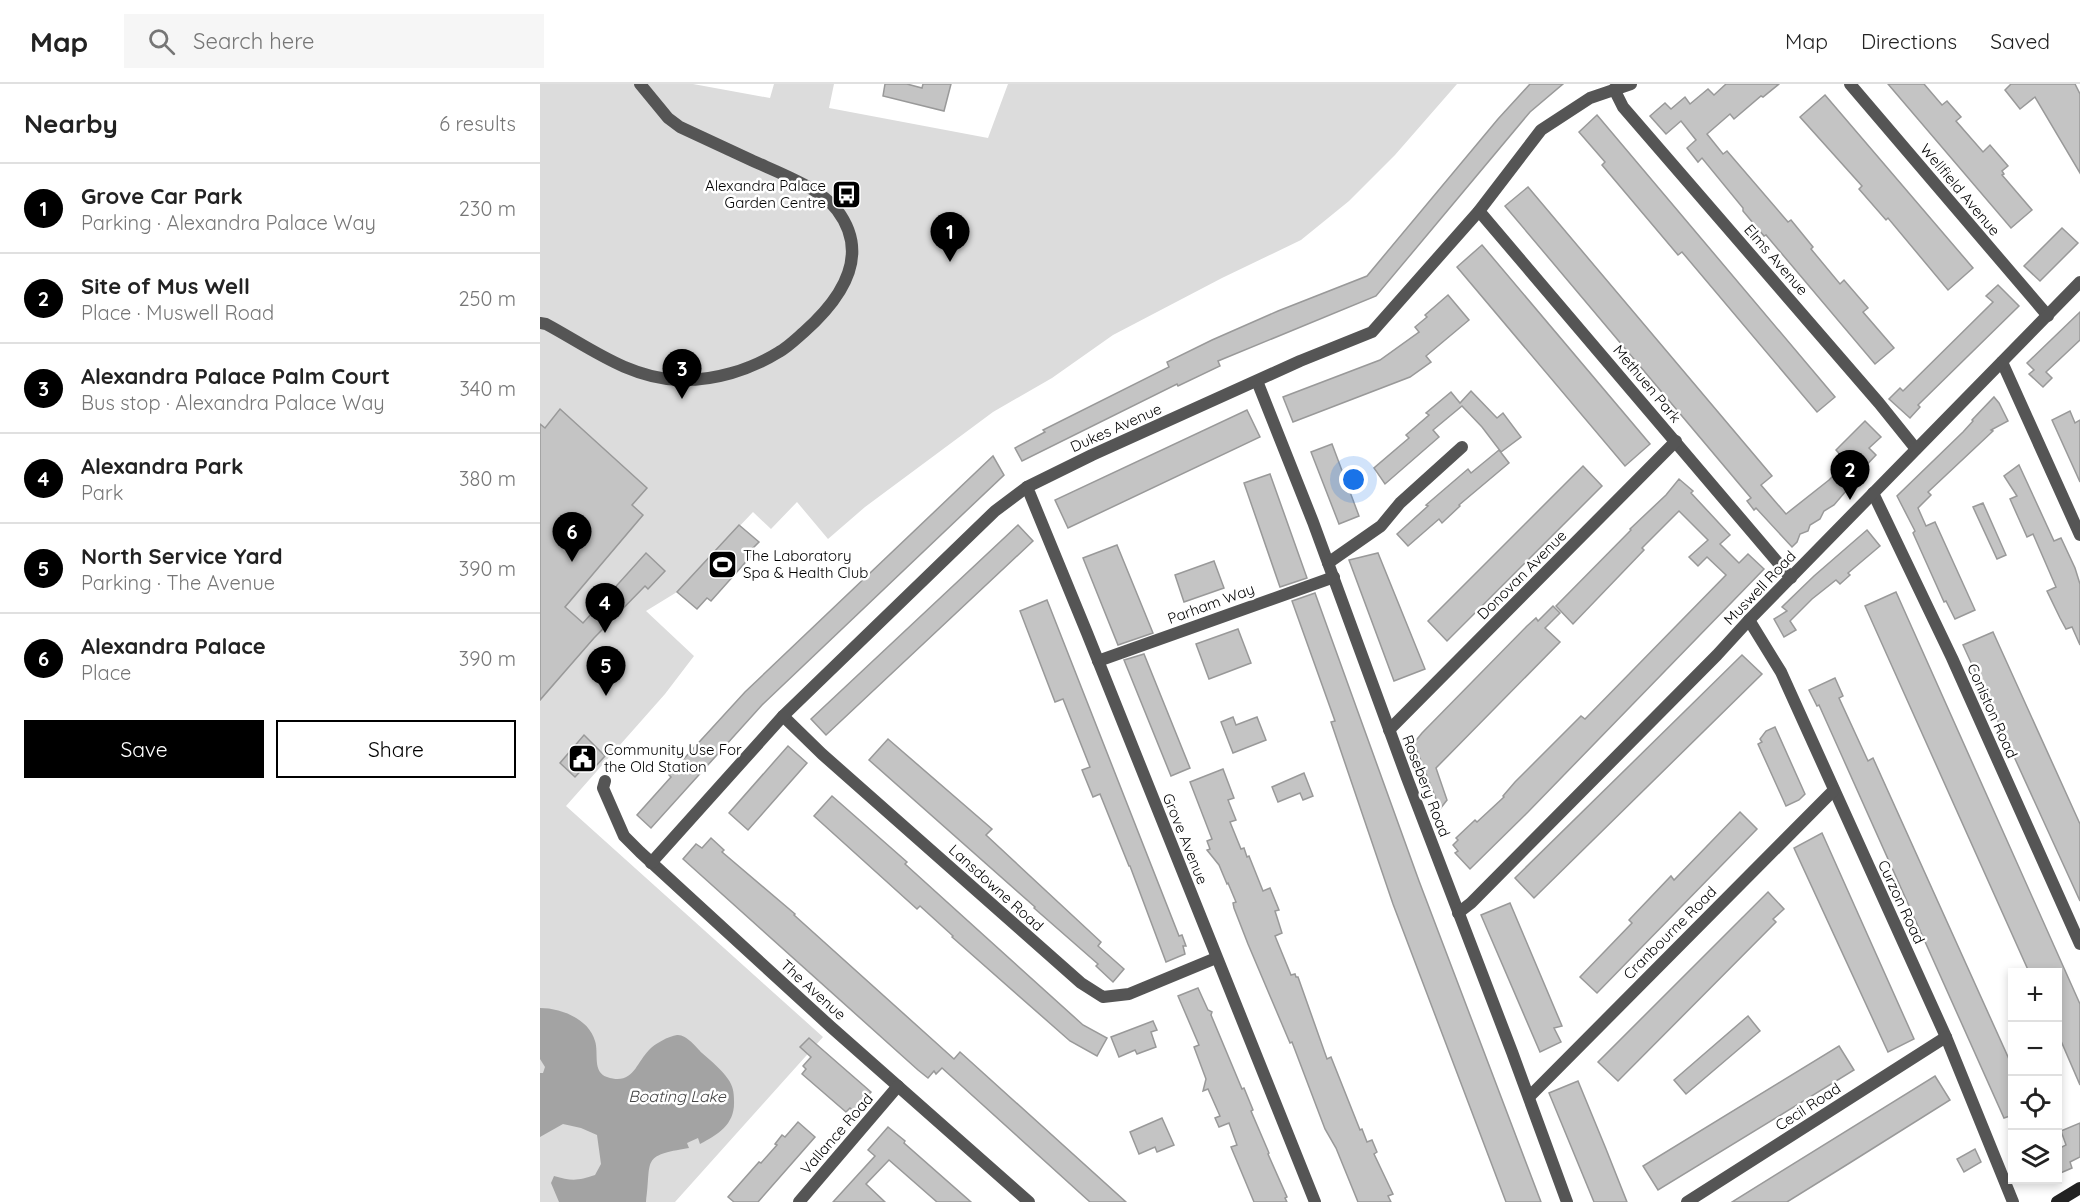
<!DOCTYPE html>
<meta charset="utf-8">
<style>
body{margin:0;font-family:Quicksand,sans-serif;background:#f6f6f6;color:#222}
.controls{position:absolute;right:18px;bottom:18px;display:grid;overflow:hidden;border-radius:0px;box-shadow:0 3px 9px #0003}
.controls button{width:54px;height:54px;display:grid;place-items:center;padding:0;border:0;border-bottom:2px solid #e0e0e0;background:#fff;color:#222;font:30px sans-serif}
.you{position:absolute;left:814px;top:396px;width:21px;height:21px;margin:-15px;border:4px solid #fff;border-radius:50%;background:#1a73e8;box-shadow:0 0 0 9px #1a73e833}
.badge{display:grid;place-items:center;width:39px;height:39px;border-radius:50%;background:#000;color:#fff;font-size:20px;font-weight:700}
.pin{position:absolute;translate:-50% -50px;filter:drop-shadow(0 2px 3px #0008)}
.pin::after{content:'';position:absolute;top:32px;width:21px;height:18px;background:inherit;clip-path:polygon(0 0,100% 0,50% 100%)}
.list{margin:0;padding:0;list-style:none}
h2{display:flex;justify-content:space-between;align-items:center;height:78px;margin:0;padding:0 24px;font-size:26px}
h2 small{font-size:20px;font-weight:400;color:#767676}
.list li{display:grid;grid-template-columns:39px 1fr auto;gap:18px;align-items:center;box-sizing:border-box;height:90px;padding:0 24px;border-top:2px solid #e0e0e0}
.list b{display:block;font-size:22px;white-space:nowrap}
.list p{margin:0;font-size:20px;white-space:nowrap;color:#767676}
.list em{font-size:20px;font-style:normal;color:#767676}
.actions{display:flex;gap:12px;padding:18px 24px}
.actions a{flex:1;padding:14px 0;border:2px solid #000;border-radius:0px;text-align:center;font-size:21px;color:#000}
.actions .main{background:#000;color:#fff}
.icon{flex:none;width:33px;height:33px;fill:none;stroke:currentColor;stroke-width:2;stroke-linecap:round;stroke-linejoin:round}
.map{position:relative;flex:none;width:1540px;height:1118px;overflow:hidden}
header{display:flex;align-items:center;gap:36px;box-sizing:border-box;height:84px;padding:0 30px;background:#fff;border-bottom:2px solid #e0e0e0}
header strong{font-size:28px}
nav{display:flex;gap:33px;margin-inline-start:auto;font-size:21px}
.search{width:420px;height:54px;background:#f6f6f6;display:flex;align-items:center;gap:15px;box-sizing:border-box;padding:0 21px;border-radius:0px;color:#767676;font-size:22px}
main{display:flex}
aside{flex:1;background:#fff}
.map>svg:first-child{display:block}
</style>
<header>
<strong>Map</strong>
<div class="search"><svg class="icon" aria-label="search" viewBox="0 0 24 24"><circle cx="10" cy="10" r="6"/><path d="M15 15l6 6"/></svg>Search here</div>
<nav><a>Map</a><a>Directions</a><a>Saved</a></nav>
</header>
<main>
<aside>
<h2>Nearby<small>6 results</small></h2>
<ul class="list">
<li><span class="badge">1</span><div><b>Grove Car Park</b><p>Parking · Alexandra Palace Way</p></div><em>230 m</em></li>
<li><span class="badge">2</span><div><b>Site of Mus Well</b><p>Place · Muswell Road</p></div><em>250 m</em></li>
<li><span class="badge">3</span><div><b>Alexandra Palace Palm Court</b><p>Bus stop · Alexandra Palace Way</p></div><em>340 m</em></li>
<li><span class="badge">4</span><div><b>Alexandra Park</b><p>Park</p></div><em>380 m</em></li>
<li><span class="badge">5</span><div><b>North Service Yard</b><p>Parking · The Avenue</p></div><em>390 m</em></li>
<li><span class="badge">6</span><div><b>Alexandra Palace</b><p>Place</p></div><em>390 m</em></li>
</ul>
<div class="actions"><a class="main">Save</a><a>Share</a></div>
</aside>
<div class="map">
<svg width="1540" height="1118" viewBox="0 0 1540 1118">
<rect width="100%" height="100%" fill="#fff"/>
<polygon fill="#dcdcdc" points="0,0 153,0 230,14 234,0 294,0 289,24 448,54 468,0 917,0 855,71 809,117 761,156 682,194 573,251 512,294 453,328 325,423 288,455 257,418 231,445 213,428 137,508 106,527 154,572 125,610 26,722 283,953 135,1118 0,1118"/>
<path fill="#a3a3a3" d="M0,924c21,0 49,11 55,33 4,12 -3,31 12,36 26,9 29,-14 42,-27 5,-6 20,-14 28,-15 9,-1 19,12 25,18 9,8 19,16 26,26 5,7 6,13 6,22 1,23 -15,33 -34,43l-2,-6 -11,5 2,5c-49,8 -37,11 -43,54h-87l-8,-19 3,-7c17,5 24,5 41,-1l6,-11 -4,-29 -16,-7 -18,-4 -23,13v-64h3l2,-6 -5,-8z"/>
<g fill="#c4c4c4" stroke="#999" stroke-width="1.5">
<polygon points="345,0 367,0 382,4 383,0 411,0 404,27 343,12"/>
<polygon points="990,0 1023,0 990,28 836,212 678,277 680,282 638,302 637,300 482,377 475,364 505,348 503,346 629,283 627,278 672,256 738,227 827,192 958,35"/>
<polygon points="1186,0 1239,0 1223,13 1221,12 1194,35 1190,30 1167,50 1183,70 1187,67 1248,138 1251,136 1273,163 1271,165 1300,200 1304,196 1328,224 1323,228 1354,264 1335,280 1226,151 1224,152 1203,127 1203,124 1162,74 1158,78 1147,64 1156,56 1141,37 1126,50 1110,32 1125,19 1131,25 1145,13 1150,20 1168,5 1174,11"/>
<polygon points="1348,0 1384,0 1402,21 1407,17 1421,33 1416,37 1443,68 1450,61 1468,82 1462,87 1464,90 1462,91 1492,126 1471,144"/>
<polygon points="1471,0 1535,0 1540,10 1540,89 1495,13 1480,25 1465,6"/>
<polygon points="1285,11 1433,184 1408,206 1348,134 1346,136 1319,105 1322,102 1260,33"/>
<polygon points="1057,31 1295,313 1277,328 1142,168 1138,171 1062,81 1065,78 1039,48"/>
<polygon points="988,103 1232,392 1221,401 1246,430 1289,396 1307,378 1296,366 1325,337 1341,353 1329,364 1336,371 1317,391 1318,393 1294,421 1284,427 1280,435 1270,441 1268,447 1260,450 1257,458 1252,463 1216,424 1214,426 1207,417 1211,414 965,122"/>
<polygon points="1522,144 1538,159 1500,197 1484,182"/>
<polygon points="942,161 1110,360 1085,382 917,183"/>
<polygon points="1458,201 1479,222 1378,321 1380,323 1370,334 1349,315 1360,304 1363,307 1453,218 1446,212"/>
<polygon points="908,211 929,236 886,272 891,278 870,293 753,338 743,313 840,276 879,248 875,243 887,233 885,231"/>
<polygon points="1540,228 1540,256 1506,288 1512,294 1503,303 1489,290 1494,286 1487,279"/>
<polygon points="931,307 957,334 963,329 981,353 961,368 942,343 922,322 893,346 899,353 845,400 834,384 869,354 866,351 889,331 886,329 911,308 920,319"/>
<polygon points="1454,313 1459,319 1468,337 1451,346 1453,347 1388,408 1391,411 1378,424 1386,442 1395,438 1435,526 1415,535 1406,517 1404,518 1373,449 1375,447 1357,412 1423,348 1433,337 1432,336"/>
<polygon points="20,325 107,404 92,421 103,431 25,523 43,539 106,469 125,487 108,505 105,502 54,554 0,616 0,340 5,344"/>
<polygon points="707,326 720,353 528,444 515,416"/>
<polygon points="1530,327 1535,339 1540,336 1540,398 1512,336"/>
<polygon points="792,360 819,432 799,440 771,368"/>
<polygon points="959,366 969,379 919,421 920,422 902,439 899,435 868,462 857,450 888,422 886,421 928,385 931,389"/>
<polygon points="453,372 464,391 222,621 111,744 97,731 131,693 129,691 205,608"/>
<polygon points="1479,381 1514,457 1521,454 1535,484 1540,500 1540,561 1532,543 1526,545 1520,534 1507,507 1516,503 1493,450 1487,453 1470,415 1477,412 1464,392"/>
<polygon points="1043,382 1062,402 907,557 888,537"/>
<polygon points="730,390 767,494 740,503 704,399"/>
<polygon points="1139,395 1153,407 1151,409 1190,451 1180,460 1199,479 1208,470 1224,485 988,728 930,785 915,769 918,767 913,761 918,756 916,754 935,736 937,738 964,713 963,712 975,698 1041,632 1045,635 1186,491 1167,473 1158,482 1149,473 1168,456 1139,427 1102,464 1104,466 1033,540 1016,522 1091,446 1090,445 1126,411"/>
<polygon points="1443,419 1466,471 1457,475 1433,423"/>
<polygon points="199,441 219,458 209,468 212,471 171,517 167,514 157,525 137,508"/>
<polygon points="478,441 493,457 286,651 271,635"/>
<polygon points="1327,446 1340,462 1308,489 1310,491 1300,500 1296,496 1272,515 1250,537 1256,546 1244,553 1234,535 1247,527 1242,523 1274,492"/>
<polygon points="577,461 613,549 578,561 543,474"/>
<polygon points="838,469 885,585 854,597 809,476"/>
<polygon points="674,477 684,504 644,518 635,491"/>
<polygon points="1356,508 1540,920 1540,1001 1518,950 1518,888 1489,888 1325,522"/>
<polygon points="775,509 879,797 1001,1118 966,1118 853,820 791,638 795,637 752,517"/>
<polygon points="507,516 639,852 642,851 646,862 643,862 645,870 626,878 590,782 589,782 560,710 553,713 542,686 550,683 523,615 515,618 480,527"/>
<polygon points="1013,522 1020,529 1005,544 1020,558 896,684 907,716 900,725 874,659 882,649 987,542 996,534 998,537"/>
<polygon points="698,545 711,579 669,595 656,560"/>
<polygon points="1453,548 1540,740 1540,817 1423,561"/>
<polygon points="604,570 650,684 631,692 584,576"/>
<polygon points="1202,571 1222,590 994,814 975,794"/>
<polygon points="1295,594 1303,612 1299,614 1328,677 1333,674 1473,984 1473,1031 1464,1034 1301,670 1279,621 1277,622 1269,606"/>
<polygon points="693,633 696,641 717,633 726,656 693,669 681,638"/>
<polygon points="1235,643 1265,710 1259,716 1246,722 1218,660 1222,658 1220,655 1226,647"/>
<polygon points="44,651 65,672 55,683 49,678 35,693 20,679"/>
<polygon points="348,655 452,745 446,751 561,858 558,862 584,885 573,898 556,882 558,880 494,824 495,823 329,676"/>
<polygon points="248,662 267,679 208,746 189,729"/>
<polygon points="683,685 694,714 688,716 696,736 690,738 701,765 704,764 707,773 709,772 723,807 730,804 739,826 735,827 742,849 735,852 751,891 755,890 756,893 758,893 787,975 791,973 820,1046 822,1045 827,1058 832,1056 837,1068 834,1070 853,1110 848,1112 851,1118 818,1118 796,1064 785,1045 752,958 750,959 708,860 694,824 693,819 696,818 688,799 687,800 679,781 667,766 670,765 667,757 672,755 650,698"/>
<polygon points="764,689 773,712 763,716 760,709 738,718 732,703"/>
<polygon points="292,712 367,778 365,780 543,941 567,954 557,972 530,957 412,853 413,852 380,822 377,825 274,732"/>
<polygon points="1200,728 1217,745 1057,909 1040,893 1092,839 1089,836 1131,792 1134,796"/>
<polygon points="1282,749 1374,955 1348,968 1254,764"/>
<polygon points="171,754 184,766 182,768 255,830 254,831 414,975 420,968 586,1118 550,1118 402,984 396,990 394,987 388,994 378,986 143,775 156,760 162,764"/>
<polygon points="1228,808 1244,825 1233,835 1236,838 1078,997 1058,978"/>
<polygon points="970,819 1022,942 1014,944 1021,958 1000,968 941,831"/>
<polygon points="658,904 668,926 672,928 671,931 702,1005 704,1004 713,1026 711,1027 729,1069 728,1070 747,1113 745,1114 747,1118 714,1118 691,1063 697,1061 689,1039 679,1043 675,1034 680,1032 668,1005 663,1007 666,995 654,963 659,961 638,912"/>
<polygon points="1208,932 1220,947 1146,1010 1134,996"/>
<polygon points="613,937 617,946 611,948 616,963 597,970 595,966 579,973 571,953"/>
<polygon points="269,954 331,1008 313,1027 310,1024 306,1028 262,990 266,985 263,982 271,973 260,963"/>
<polygon points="1299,962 1314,986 1118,1106 1103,1082"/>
<polygon points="1395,992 1410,1016 1308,1080 1247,1118 1192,1118"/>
<polygon points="1038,997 1066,1065 1087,1118 1054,1118 1009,1009"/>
<polygon points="622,1034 634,1061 617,1068 615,1063 599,1070 590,1048"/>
<polygon points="258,1038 275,1053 218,1118 194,1118 188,1113 219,1078 221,1079 237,1061 235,1060 242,1051 245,1053"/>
<polygon points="1540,1039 1540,1073 1530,1078 1532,1084 1518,1090 1518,1065 1526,1061 1521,1047"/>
<polygon points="348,1043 365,1057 364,1059 431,1118 397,1118 349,1076 326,1100 345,1118 293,1118 335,1072 328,1066"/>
<polygon points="1435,1065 1441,1078 1424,1088 1417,1075"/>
</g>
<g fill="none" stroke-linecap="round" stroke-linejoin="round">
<g stroke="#555" stroke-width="12">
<polyline points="1310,0 1508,232"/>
<polyline points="1074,5 1083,23 1339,319 1376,365"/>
<polyline points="939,127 1251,494"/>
<polyline points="1462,278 1540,451"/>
<polyline points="717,297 773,438 867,694 972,968 1027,1118"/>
<polyline points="1333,409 1412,574 1540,860"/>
<polyline points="788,479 841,442 860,419 922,363"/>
<polyline points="1209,536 1241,588 1406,953 1473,1118"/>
<polyline points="558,577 794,493"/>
<polyline points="243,632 282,670 541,899 563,913 589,910 676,874"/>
<polyline points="849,646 1136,357"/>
<polyline points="65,697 63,704 84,752 100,768 291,943 489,1118"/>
<polyline points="111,779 243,632 455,427 487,403"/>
<polyline points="918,829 931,819 1177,571 1209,536 1540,198"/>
<polyline points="989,1013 1293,707"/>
<polyline points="259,1118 358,1002"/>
<polyline points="1147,1118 1406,953"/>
</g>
<g stroke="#555" stroke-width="12">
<path d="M0,239l6,1c43,23 82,54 133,56 35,1 71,-10 100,-28 9,-5 17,-13 25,-20 36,-32 68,-76 33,-122 -18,-23 -60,-38 -86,-50 -24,-11 -47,-22 -71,-33l-12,-9 -28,-34"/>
<polyline points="775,1118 547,549 487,403 552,371 760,277 832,248 939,127 1001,46 1050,14 1091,0"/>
</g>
<polyline stroke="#222" stroke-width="12" points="1517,1118 1540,1104"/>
</g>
<defs>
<symbol id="bus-square" viewBox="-11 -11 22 22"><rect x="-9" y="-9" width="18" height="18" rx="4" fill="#000" stroke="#fff"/><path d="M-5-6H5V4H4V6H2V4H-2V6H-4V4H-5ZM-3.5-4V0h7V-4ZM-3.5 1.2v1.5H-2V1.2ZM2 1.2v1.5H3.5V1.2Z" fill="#fff"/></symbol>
<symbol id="stadium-square" viewBox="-11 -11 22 22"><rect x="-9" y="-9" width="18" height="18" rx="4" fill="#000" stroke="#fff"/><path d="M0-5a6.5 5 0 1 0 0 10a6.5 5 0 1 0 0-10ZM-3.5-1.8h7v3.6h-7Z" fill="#fff"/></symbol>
<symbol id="civic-square" viewBox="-11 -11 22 22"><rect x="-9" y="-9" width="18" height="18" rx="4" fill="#000" stroke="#fff"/><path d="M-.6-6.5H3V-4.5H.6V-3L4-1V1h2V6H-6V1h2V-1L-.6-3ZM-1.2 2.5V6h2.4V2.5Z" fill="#fff"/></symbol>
</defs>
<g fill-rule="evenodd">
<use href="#bus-square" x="290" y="94" width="33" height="33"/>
<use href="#stadium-square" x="166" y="464" width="33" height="33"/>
<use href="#civic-square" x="26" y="658" width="33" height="33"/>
</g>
<g text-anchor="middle" stroke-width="5" stroke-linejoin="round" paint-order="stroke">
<g font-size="15" fill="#000" stroke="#fff" text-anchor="start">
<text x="286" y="107" text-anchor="end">Alexandra Palace<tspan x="286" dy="17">Garden Centre</tspan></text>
<text x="203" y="477">The Laboratory<tspan x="203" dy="17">Spa &amp; Health Club</tspan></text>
<text x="64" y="671">Community Use For<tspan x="64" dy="17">the Old Station</tspan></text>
</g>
<g font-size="15" fill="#000" stroke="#fff">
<text transform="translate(1420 106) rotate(50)" y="5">Wellfield Avenue</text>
<text transform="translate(1236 176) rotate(49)" y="5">Elms Avenue</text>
<text transform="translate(1107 300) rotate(50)" y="5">Methuen Park</text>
<text transform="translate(576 344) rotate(-24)" y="5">Dukes Avenue</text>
<text transform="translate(982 491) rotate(-45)" y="5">Donovan Avenue</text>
<text transform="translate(1220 504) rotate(-46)" y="5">Muswell Road</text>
<text transform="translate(671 520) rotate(-20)" y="5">Parham Way</text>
<text transform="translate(1452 627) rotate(66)" y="5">Coniston Road</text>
<text transform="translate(886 702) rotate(69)" y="5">Rosebery Road</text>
<text transform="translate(645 755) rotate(68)" y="5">Grove Avenue</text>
<text transform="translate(456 804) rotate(42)" y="5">Lansdowne Road</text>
<text transform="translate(1361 818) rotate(65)" y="5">Curzon Road</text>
<text transform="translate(1130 849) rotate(-45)" y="5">Cranbourne Road</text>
<text transform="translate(273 906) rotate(42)" y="5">The Avenue</text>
<text transform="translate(1268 1023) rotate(-33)" y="5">Cecil Road</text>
<text transform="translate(297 1050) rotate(-49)" y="5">Vallance Road</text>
</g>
<g font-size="16" font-style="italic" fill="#444" stroke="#fff">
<text x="137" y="1018">Boating Lake</text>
</g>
</g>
</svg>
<div class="controls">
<button>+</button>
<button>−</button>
<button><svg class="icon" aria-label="locate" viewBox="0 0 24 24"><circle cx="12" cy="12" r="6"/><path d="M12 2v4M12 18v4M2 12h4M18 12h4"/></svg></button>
<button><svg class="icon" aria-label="layers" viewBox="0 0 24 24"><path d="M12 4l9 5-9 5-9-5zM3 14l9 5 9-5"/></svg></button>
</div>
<div class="you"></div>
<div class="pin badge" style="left:410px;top:178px">1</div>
<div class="pin badge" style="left:1310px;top:416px">2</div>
<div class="pin badge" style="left:142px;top:315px">3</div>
<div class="pin badge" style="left:65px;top:549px">4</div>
<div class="pin badge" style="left:66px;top:612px">5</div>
<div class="pin badge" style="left:32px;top:478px">6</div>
</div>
</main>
